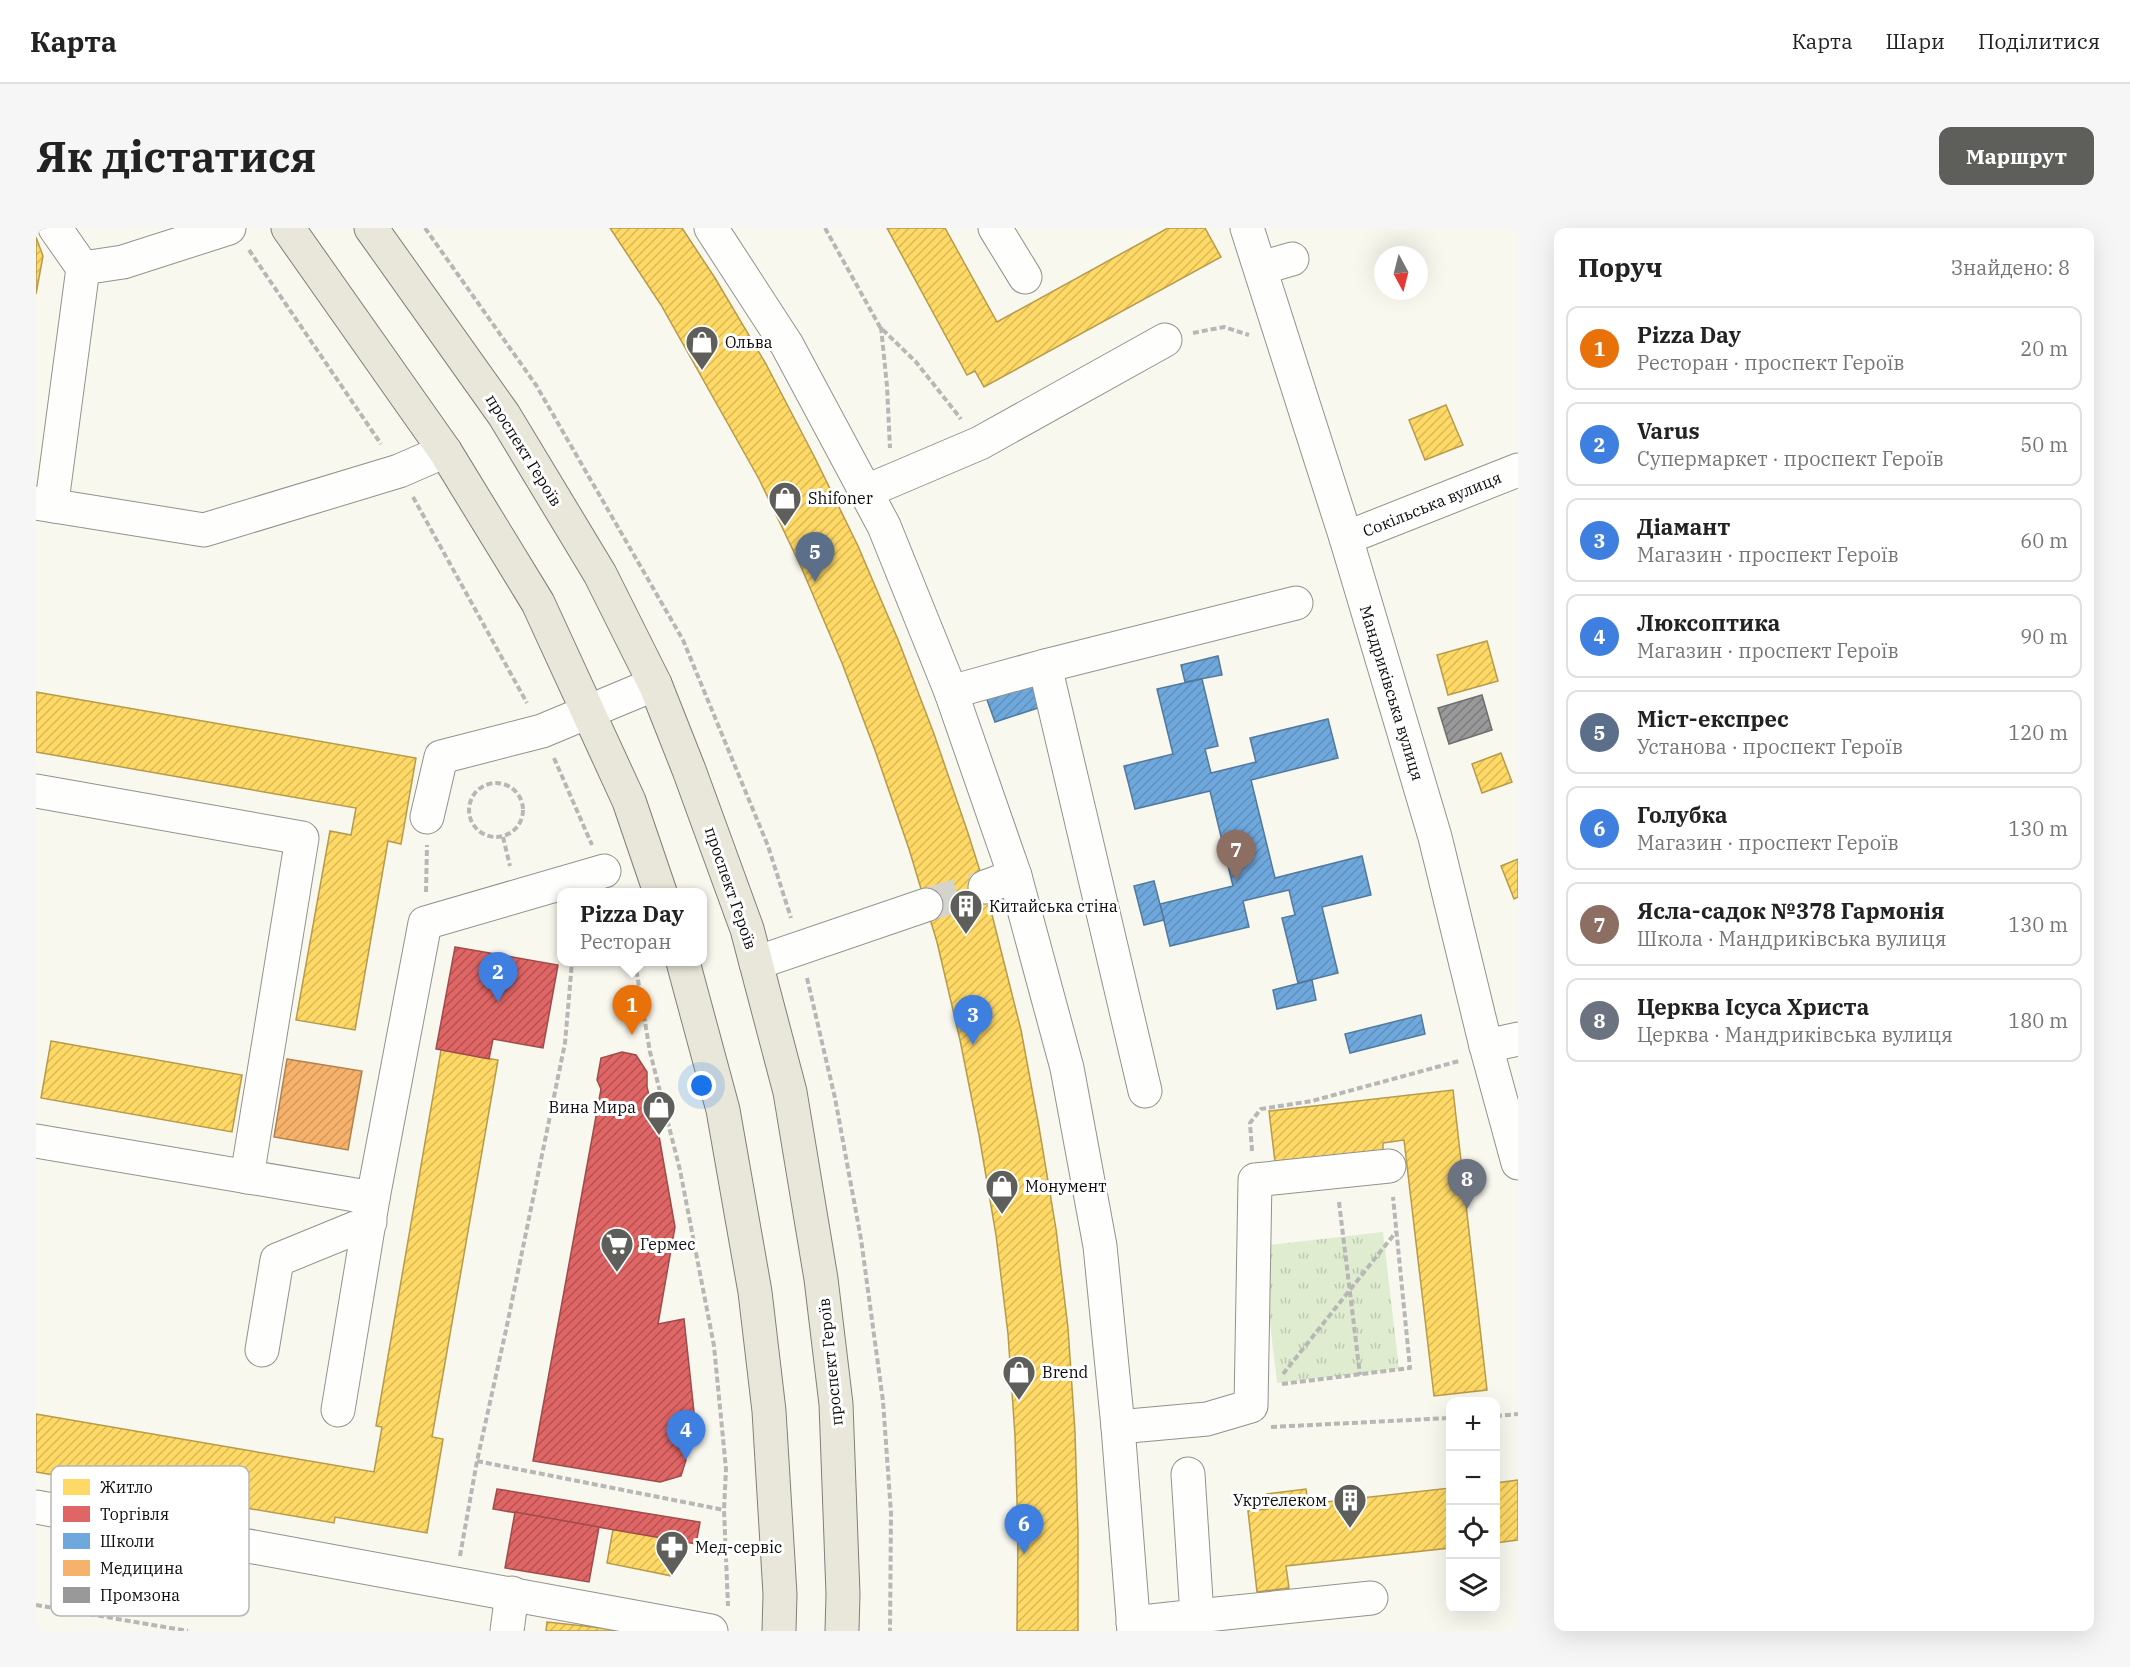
<!DOCTYPE html>
<html lang="uk">
<meta charset="utf-8">
<style>
body{margin:0;font-family:"IBM Plex Serif",serif;background:#f6f6f6;color:#222}
.controls{position:absolute;right:18px;bottom:18px;display:grid;overflow:hidden;border-radius:12px;box-shadow:0 6px 24px #0002}
.controls button{width:54px;height:54px;display:grid;place-items:center;padding:0;border:0;border-bottom:2px solid #e0e0e0;background:#fff;color:#222;font:30px sans-serif}
.compass{position:absolute;left:1338px;top:18px;width:54px;height:54px;border-radius:50%;background:#fff;box-shadow:0 6px 24px #0002;rotate:173deg}
.you{position:absolute;left:666px;top:858px;width:21px;height:21px;margin:-15px;border:4px solid #fff;border-radius:50%;background:#1a73e8;box-shadow:0 0 0 9px #1a73e833}
.badge{display:grid;place-items:center;width:39px;height:39px;border-radius:50%;background:#5e5e5a;color:#fff;font-size:20px;font-weight:700}
.pin{position:absolute;translate:-50% -50px;filter:drop-shadow(0 2px 3px #0008)}
.pin::after{content:'';position:absolute;top:32px;width:21px;height:18px;background:inherit;clip-path:polygon(0 0,100% 0,50% 100%)}
.popup{position:absolute;left:521px;top:660px;width:150px;height:78px;box-sizing:border-box;display:grid;place-content:center;border-radius:12px;background:#fff;filter:drop-shadow(0 2px 4px #0005);font-size:20px;white-space:nowrap;color:#767676}
.popup b{font-size:22px;color:#222}
.popup::after{content:'';position:absolute;left:50%;top:100%;margin-left:-12px;border:12px solid transparent;border-top-color:#fff}
.list{margin:0;padding:0;list-style:none}
h2{display:flex;justify-content:space-between;align-items:center;height:78px;margin:0;padding:0 24px;font-size:26px}
h2 small{font-size:20px;font-weight:400;color:#767676}
.list li{display:grid;grid-template-columns:39px 1fr auto;gap:18px;align-items:center;box-sizing:border-box;height:84px;margin:0 12px 12px;padding:0 12px;border:2px solid #e0e0e0;border-radius:12px}
.list b{display:block;font-size:22px;white-space:nowrap}
.list p{margin:0;font-size:20px;white-space:nowrap;color:#767676}
.list em{font-size:20px;font-style:normal;color:#767676}
.icon{flex:none;width:33px;height:33px;fill:none;stroke:currentColor;stroke-width:2;stroke-linecap:round;stroke-linejoin:round}
.map{position:relative;flex:none;width:1482px;height:1403px;overflow:hidden;border-radius:12px}
header{display:flex;align-items:center;gap:36px;box-sizing:border-box;height:84px;padding:0 30px;background:#fff;border-bottom:2px solid #e0e0e0}
header strong{font-size:28px}
nav{display:flex;gap:33px;margin-inline-start:auto;font-size:21px}
.intro{display:flex;align-items:center;justify-content:space-between;box-sizing:border-box;height:144px;padding:0 36px}
h1{margin:0;font-size:42px}
.button{padding:15px 27px;border-radius:12px;background:#5e5e5a;color:#fff;font-size:21px;font-weight:700}
main{display:flex;gap:36px;padding:0 36px}
aside{flex:1;background:#fff;border-radius:12px;box-shadow:0 6px 24px #0002}
.map>svg:first-child{display:block}
</style>
<header>
<strong>Карта</strong>
<nav><a>Карта</a><a>Шари</a><a>Поділитися</a></nav>
</header>
<div class="intro"><h1>Як дістатися</h1><a class="button">Маршрут</a></div>
<main>
<div class="map">
<svg width="1482" height="1403" viewBox="0 0 1482 1403">
<defs>
<pattern id="park-tufts" width="24" height="20" patternUnits="userSpaceOnUse" patternTransform="scale(1.5)"><rect width="24" height="20" fill="#dfecd0"/><path d="M3 7l-1-3M5 7V3M7 7l1-3M15 17l-1-3M17 17v-4M19 17l1-3" fill="none" stroke="#bec9b1"/></pattern>
<pattern id="homes-hatch" width="6" height="6" patternUnits="userSpaceOnUse" patternTransform="scale(1.5)"><rect width="6" height="6" fill="#ffd966"/><path d="M-1 1l2-2M0 6l6-6M5 7l2-2" fill="none" stroke="#d9b957"/></pattern>
<pattern id="shops-hatch" width="6" height="6" patternUnits="userSpaceOnUse" patternTransform="scale(1.5)"><rect width="6" height="6" fill="#e06666"/><path d="M-1 1l2-2M0 6l6-6M5 7l2-2" fill="none" stroke="#b45252"/></pattern>
<pattern id="schools-hatch" width="6" height="6" patternUnits="userSpaceOnUse" patternTransform="scale(1.5)"><rect width="6" height="6" fill="#6fa8dc"/><path d="M-1 1l2-2M0 6l6-6M5 7l2-2" fill="none" stroke="#5f8fbb"/></pattern>
<pattern id="health-hatch" width="6" height="6" patternUnits="userSpaceOnUse" patternTransform="scale(1.5)"><rect width="6" height="6" fill="#f6b26b"/><path d="M-1 1l2-2M0 6l6-6M5 7l2-2" fill="none" stroke="#d2985b"/></pattern>
<pattern id="industry-hatch" width="6" height="6" patternUnits="userSpaceOnUse" patternTransform="scale(1.5)"><rect width="6" height="6" fill="#999"/><path d="M-1 1l2-2M0 6l6-6M5 7l2-2" fill="none" stroke="#7b7b7b"/></pattern>
</defs>
<rect width="100%" height="100%" fill="#f9f8ee"/>
<polygon fill="url(#park-tufts)" points="1347,1004 1363,1141 1241,1155 1225,1018"/>
<g fill="url(#homes-hatch)" stroke="#b69b4b" stroke-width="1.5">
<polygon points="574,0 646,0 679,50 730,136 779,230 822,318 863,414 898,506 932,605 949,659 985,802 1003,899 1020,1001 1032,1100 1039,1204 1042,1304 1042,1403 981,1403 982,1305 979,1208 972,1106 960,1007 943,907 924,812 901,714 873,621 840,525 806,435 766,341 723,251 625,77"/>
<polygon points="851,0 909,0 961,94 1132,0 1169,0 1185,29 948,159 939,143 931,147"/>
<polygon points="0,9 7,28 0,66"/>
<polygon points="1410,177 1427,217 1389,232 1373,192"/>
<polygon points="1451,413 1462,453 1412,467 1401,427"/>
<polygon points="0,464 380,530 365,616 352,613 319,802 260,792 294,603 315,607 320,580 0,524"/>
<polygon points="1465,525 1476,554 1446,565 1436,536"/>
<polygon points="1482,631 1482,669 1478,671 1465,638"/>
<polygon points="15,813 206,847 196,904 5,870"/>
<polygon points="405,822 462,832 396,1209 407,1211 391,1305 299,1289 298,1295 0,1244 0,1186 338,1244 346,1199 340,1198"/>
<polygon points="1417,862 1451,1162 1398,1168 1368,912 1347,915 1347,922 1239,934 1233,883"/>
<polygon points="1482,1252 1482,1312 1460,1315 1460,1255"/>
<polygon points="1414,1260 1414,1320 1250,1338 1253,1360 1221,1364 1212,1283 1232,1281 1231,1266 1270,1261 1272,1276"/>
<polygon points="577,1301 643,1313 636,1348 571,1335"/>
<polygon points="511,1394 594,1403 510,1403"/>
</g>
<g fill="url(#shops-hatch)" stroke="#a04b4b" stroke-width="1.5">
<polygon points="419,719 522,737 507,820 457,811 453,831 400,821"/>
<polygon points="586,824 600,827 611,844 611,859 623,908 639,999 622,1096 648,1091 661,1212 649,1216 650,1232 645,1248 624,1254 497,1233 565,861 561,852 565,830"/>
<polygon points="461,1261 664,1294 660,1316 457,1281"/>
<polygon points="479,1284 563,1299 553,1354 469,1340"/>
</g>
<g fill="url(#schools-hatch)" stroke="#51799d" stroke-width="1.5">
<polygon points="1182,428 1186,447 1149,454 1145,437"/>
<polygon points="1166,451 1182,518 1169,521 1175,545 1220,534 1214,510 1292,491 1302,530 1215,552 1239,650 1326,628 1335,667 1286,679 1302,745 1262,755 1246,690 1259,687 1253,662 1207,673 1213,699 1134,718 1124,676 1197,658 1174,563 1099,581 1088,538 1137,526 1121,461"/>
<polygon points="996,453 1005,479 959,494 950,469"/>
<polygon points="1118,653 1128,692 1108,697 1098,658"/>
<polygon points="1276,752 1280,772 1241,781 1237,762"/>
<polygon points="1385,787 1389,806 1314,825 1309,806"/>
</g>
<polygon fill="url(#health-hatch)" stroke="#b0804e" stroke-width="1.5" points="251,831 326,843 312,922 238,909"/>
<polygon fill="url(#industry-hatch)" stroke="#6e6e6e" stroke-width="1.5" points="1446,467 1456,502 1413,516 1402,480"/>
<g fill="none" stroke-linecap="round" stroke-linejoin="round">
<polyline stroke="#d5d4cc" stroke-width="33" stroke-dasharray="33 16" stroke-linecap="butt" points="890,677 949,659"/>
<defs>
<g id="minor">
<polyline points="675,0 751,117 848,298 915,464 979,648 1031,840 1064,1018 1082,1199 1098,1403"/>
<polyline points="959,0 989,49"/>
<polyline points="1211,0 1310,310 1399,609 1450,818 1482,935"/>
<polyline points="47,40 87,34 193,0"/>
<polyline points="1225,40 1256,31"/>
<polyline points="831,263 944,215 1129,112"/>
<polyline points="0,275 168,302 363,243 409,223"/>
<polyline points="18,278 17,266 47,40 19,0"/>
<polyline points="1310,310 1482,242"/>
<polyline points="1009,438 1109,863"/>
<polyline points="915,464 1009,438 1260,375"/>
<polyline points="0,563 266,610 211,949"/>
<polyline points="391,589 405,529 506,503 619,456"/>
<polyline points="949,659 979,648"/>
<polyline points="720,735 890,677"/>
<polyline points="1450,818 1482,811"/>
<polyline points="0,913 337,970 389,695 568,643"/>
<polyline points="226,1122 241,1032 334,994"/>
<polyline points="302,1182 337,970"/>
<polyline points="1082,1199 1171,1191 1215,1178 1219,952 1353,938"/>
<polyline points="0,1279 675,1403"/>
<polyline points="1161,1388 1335,1370"/>
<polyline points="1097,1395 1161,1388 1152,1246"/>
<polyline points="471,1403 476,1365"/>
</g>
<g id="major">
<polyline points="252,0 409,223 502,375 593,573 624,664"/>
<polyline points="335,0 468,187 564,346 619,456 653,542 711,701 754,864 785,1051 800,1176 807,1366 806,1403"/>
<polyline points="647,734 687,882 719,1064 733,1183 744,1366 743,1403"/>
</g>
</defs>
<use href="#minor" stroke="#92928d" stroke-width="35"/>
<use href="#major" stroke="#7f7f7a" stroke-width="35"/>
<g stroke="#b7b7b5" stroke-width="4" stroke-dasharray="6 3" stroke-linecap="butt">
<polyline points="389,0 500,157 647,412 732,618 755,690"/>
<polyline points="789,0 844,99 880,134 925,191"/>
<polyline points="213,22 345,216"/>
<polyline points="845,99 851,158 854,220"/>
<polyline points="1157,105 1188,99 1213,107"/>
<polyline points="377,269 491,475"/>
<polyline points="518,530 556,617"/>
<circle cx="460" cy="582" r="27"/>
<polyline points="467,609 474,638"/>
<polyline points="390,664 391,617"/>
<polyline points="599,734 614,824 644,942 678,1118 690,1241 688,1282 692,1378"/>
<polyline points="771,750 799,870 825,1011 847,1173 855,1285 854,1403"/>
<polyline points="1216,923 1214,895 1225,881 1276,873 1423,833"/>
<polyline points="1303,974 1324,1147"/>
<polyline points="1247,1146 1360,1004"/>
<polyline points="1246,1156 1374,1140 1357,969"/>
<polyline points="1460,1188 1482,1186"/>
<polyline points="1235,1199 1414,1190"/>
<polyline points="441,1233 688,1282"/>
<polyline points="424,1328 441,1233 470,1102 529,815 536,734"/>
<polyline points="0,1377 152,1403"/>
</g>
<use href="#minor" stroke="#fefefc" stroke-width="33"/>
<use href="#major" stroke="#e9e7d9" stroke-width="33"/>
</g>
<defs>
<symbol id="shop-pin" viewBox="-11 -11 22 30"><path d="M0 17L-7.5 6A9.5 9.5 0 1 1 7.5 6Z" fill="#5e5e5a" stroke="#fff"/><path d="M-5-2.5h2.3a2.7 3.5 0 0 1 5.4 0H5L5.5 6h-11ZM-1.5-2.5h3a1.5 2.3 0 0 0-3 0Z" fill="#fff"/></symbol>
<symbol id="building-pin" viewBox="-11 -11 22 30"><path d="M0 17L-7.5 6A9.5 9.5 0 1 1 7.5 6Z" fill="#5e5e5a" stroke="#fff"/><path d="M-4-6H4V6H1V3H-1V6H-4ZM-2.5-4.3h1.7v1.8h-1.7ZM.8-4.3h1.7v1.8H.8ZM-2.5-1h1.7V.8h-1.7ZM.8-1h1.7V.8H.8Z" fill="#fff"/></symbol>
<symbol id="supermarket-pin" viewBox="-11 -11 22 30"><path d="M0 17L-7.5 6A9.5 9.5 0 1 1 7.5 6Z" fill="#5e5e5a" stroke="#fff"/><path d="M-6-5.5h2.5l.6 2H6L4.5 2H-2.5L-4.4-4H-6ZM-1.5 3.2a1.3 1.3 0 1 0 .1 0ZM3 3.2a1.3 1.3 0 1 0 .1 0Z" fill="#fff"/></symbol>
<symbol id="pharmacy-pin" viewBox="-11 -11 22 30"><path d="M0 17L-7.5 6A9.5 9.5 0 1 1 7.5 6Z" fill="#5e5e5a" stroke="#fff"/><path d="M-2-6h4v4h4v4h-4v4h-4v-4h-4v-4h4Z" fill="#fff"/></symbol>
</defs>
<g fill-rule="evenodd">
<use href="#shop-pin" x="647" y="95" width="38" height="52"/>
<use href="#shop-pin" x="730" y="251" width="38" height="52"/>
<use href="#building-pin" x="911" y="659" width="38" height="52"/>
<use href="#shop-pin" x="604" y="860" width="38" height="52"/>
<use href="#shop-pin" x="947" y="939" width="38" height="52"/>
<use href="#supermarket-pin" x="562" y="997" width="38" height="52"/>
<use href="#shop-pin" x="964" y="1125" width="38" height="52"/>
<use href="#building-pin" x="1295" y="1253" width="38" height="52"/>
<use href="#pharmacy-pin" x="617" y="1300" width="38" height="52"/>
</g>
<g text-anchor="middle" stroke-width="6" stroke-linejoin="round" paint-order="stroke">
<g font-size="16" fill="#0b0b0b" stroke="#fff" text-anchor="start">
<text x="689" y="120">Ольва</text>
<text x="772" y="276">Shifoner</text>
<text x="953" y="684">Китайська стіна</text>
<text x="600" y="885" text-anchor="end">Вина Мира</text>
<text x="989" y="964">Монумент</text>
<text x="604" y="1022">Гермес</text>
<text x="1006" y="1150">Brend</text>
<text x="1291" y="1278" text-anchor="end">Укртелеком</text>
<text x="659" y="1325">Мед-сервіс</text>
</g>
<g font-size="16" fill="#0b0b0b" stroke="#fff">
<text transform="translate(488 222) rotate(58)" y="6">проспект Героїв</text>
<text transform="translate(1396 276) rotate(-22)" y="6">Сокільська вулиця</text>
<text transform="translate(1356 465) rotate(73)" y="6">Мандриківська вулиця</text>
<text transform="translate(695 660) rotate(71)" y="6">проспект Героїв</text>
<text transform="translate(794 1134) rotate(-96)" y="6">проспект Героїв</text>
</g>
</g>
<rect x="15" y="1238" width="198" height="150" rx="9" fill="#fff" stroke="#b6b6b6" stroke-width="1.5"/>
<rect x="27" y="1251" width="27" height="16" fill="#ffd966"/>
<rect x="27" y="1278" width="27" height="16" fill="#e06666"/>
<rect x="27" y="1305" width="27" height="16" fill="#6fa8dc"/>
<rect x="27" y="1332" width="27" height="16" fill="#f6b26b"/>
<rect x="27" y="1359" width="27" height="16" fill="#999"/>
<g font-size="16" fill="#0b0b0b">
<text x="64" y="1265">Житло</text>
<text x="64" y="1292">Торгівля</text>
<text x="64" y="1319">Школи</text>
<text x="64" y="1346">Медицина</text>
<text x="64" y="1373">Промзона</text>
</g>
</svg>
<div class="controls">
<button>+</button>
<button>−</button>
<button><svg class="icon" aria-label="locate" viewBox="0 0 24 24"><circle cx="12" cy="12" r="6"/><path d="M12 2v4M12 18v4M2 12h4M18 12h4"/></svg></button>
<button><svg class="icon" aria-label="layers" viewBox="0 0 24 24"><path d="M12 4l9 5-9 5-9-5zM3 14l9 5 9-5"/></svg></button>
</div>
<svg class="compass" viewBox="-18 -18 36 36"><path d="M0-13l5 13h-10z" fill="#e53935"/><path d="M0 13l5-13h-10z" fill="#767676"/></svg>
<div class="you"></div>
<div class="pin badge" style="left:596px;top:807px;background:#e8710a">1</div>
<div class="popup"><b>Pizza Day</b>Ресторан</div>
<div class="pin badge" style="left:462px;top:774px;background:#3f7fe0">2</div>
<div class="pin badge" style="left:937px;top:817px;background:#3f7fe0">3</div>
<div class="pin badge" style="left:650px;top:1232px;background:#3f7fe0">4</div>
<div class="pin badge" style="left:779px;top:354px;background:#5c6f8a">5</div>
<div class="pin badge" style="left:988px;top:1326px;background:#3f7fe0">6</div>
<div class="pin badge" style="left:1200px;top:652px;background:#8d6e63">7</div>
<div class="pin badge" style="left:1431px;top:981px;background:#6b7280">8</div>
</div>
<aside>
<h2>Поруч<small>Знайдено: 8</small></h2>
<ul class="list">
<li><span class="badge" style="background:#e8710a">1</span><div><b>Pizza Day</b><p>Ресторан · проспект Героїв</p></div><em>20 m</em></li>
<li><span class="badge" style="background:#3f7fe0">2</span><div><b>Varus</b><p>Супермаркет · проспект Героїв</p></div><em>50 m</em></li>
<li><span class="badge" style="background:#3f7fe0">3</span><div><b>Діамант</b><p>Магазин · проспект Героїв</p></div><em>60 m</em></li>
<li><span class="badge" style="background:#3f7fe0">4</span><div><b>Люксоптика</b><p>Магазин · проспект Героїв</p></div><em>90 m</em></li>
<li><span class="badge" style="background:#5c6f8a">5</span><div><b>Міст-експрес</b><p>Установа · проспект Героїв</p></div><em>120 m</em></li>
<li><span class="badge" style="background:#3f7fe0">6</span><div><b>Голубка</b><p>Магазин · проспект Героїв</p></div><em>130 m</em></li>
<li><span class="badge" style="background:#8d6e63">7</span><div><b>Ясла-садок №378 Гармонія</b><p>Школа · Мандриківська вулиця</p></div><em>130 m</em></li>
<li><span class="badge" style="background:#6b7280">8</span><div><b>Церква Ісуса Христа</b><p>Церква · Мандриківська вулиця</p></div><em>180 m</em></li>
</ul>
</aside>
</main>
